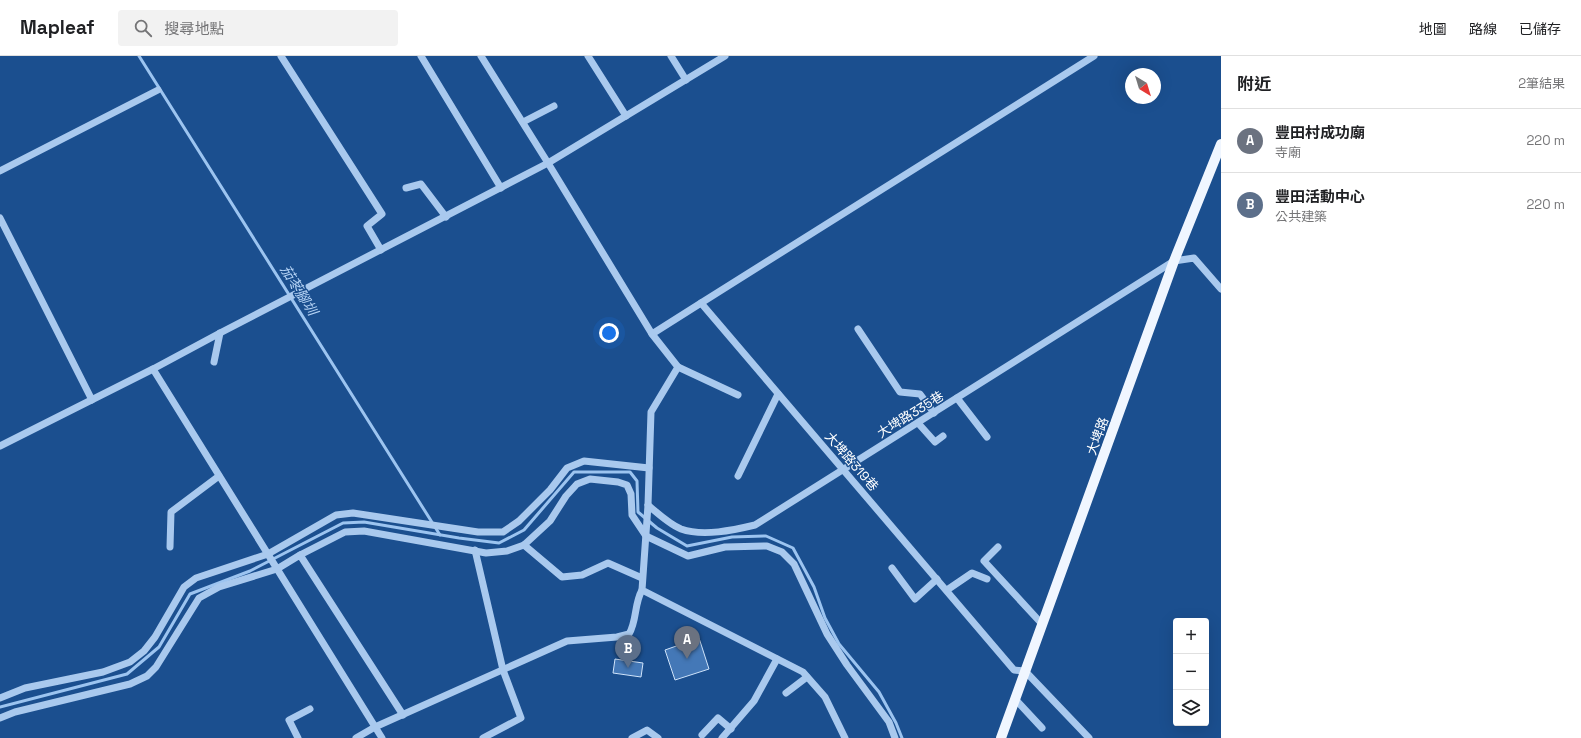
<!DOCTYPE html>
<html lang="zh-TW">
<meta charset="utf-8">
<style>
body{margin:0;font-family:"Space Grotesk","Noto Sans TC",sans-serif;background:#f2f2f2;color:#202124}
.controls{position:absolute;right:12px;bottom:12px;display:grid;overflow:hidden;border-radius:4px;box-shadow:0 4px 16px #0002}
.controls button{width:36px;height:36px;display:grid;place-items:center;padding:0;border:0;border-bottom:1px solid #e0e0e0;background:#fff;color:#202124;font:20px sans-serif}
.compass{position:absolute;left:1125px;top:12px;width:36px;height:36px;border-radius:50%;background:#fff;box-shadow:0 4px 16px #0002;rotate:142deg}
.you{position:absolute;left:609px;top:277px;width:14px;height:14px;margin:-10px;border:3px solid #fff;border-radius:50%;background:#1a73e8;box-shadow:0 0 0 6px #1a73e833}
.badge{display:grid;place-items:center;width:26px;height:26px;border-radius:50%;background:#0f766e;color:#fff;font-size:13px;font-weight:700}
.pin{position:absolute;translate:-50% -33px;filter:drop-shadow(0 1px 2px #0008)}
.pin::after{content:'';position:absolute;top:21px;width:14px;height:12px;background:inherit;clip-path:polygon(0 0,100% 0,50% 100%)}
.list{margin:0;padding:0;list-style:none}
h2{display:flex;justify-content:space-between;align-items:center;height:52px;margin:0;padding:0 16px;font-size:17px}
h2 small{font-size:13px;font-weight:400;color:#757577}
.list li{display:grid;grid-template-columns:26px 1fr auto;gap:12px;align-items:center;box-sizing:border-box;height:64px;padding:0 16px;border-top:1px solid #e0e0e0}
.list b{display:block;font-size:15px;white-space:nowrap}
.list p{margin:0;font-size:13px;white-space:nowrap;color:#757577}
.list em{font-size:13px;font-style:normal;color:#757577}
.icon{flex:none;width:22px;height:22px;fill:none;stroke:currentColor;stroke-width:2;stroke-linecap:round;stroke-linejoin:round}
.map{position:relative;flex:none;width:1221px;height:682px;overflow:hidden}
header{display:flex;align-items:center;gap:24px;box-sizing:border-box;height:56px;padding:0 20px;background:#fff;border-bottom:1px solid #e0e0e0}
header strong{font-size:19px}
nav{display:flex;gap:22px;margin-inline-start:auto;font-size:14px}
.search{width:280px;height:36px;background:#f2f2f2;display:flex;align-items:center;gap:10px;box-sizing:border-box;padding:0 14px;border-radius:4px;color:#757577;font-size:15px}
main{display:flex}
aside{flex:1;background:#fff}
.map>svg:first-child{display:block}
</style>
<header>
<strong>Mapleaf</strong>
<div class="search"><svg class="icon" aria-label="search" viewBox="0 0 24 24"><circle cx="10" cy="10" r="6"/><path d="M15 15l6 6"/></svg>搜尋地點</div>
<nav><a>地圖</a><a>路線</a><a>已儲存</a></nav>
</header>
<main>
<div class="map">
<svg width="1221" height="682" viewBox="0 0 1221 682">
<rect width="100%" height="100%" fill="#1b4f8f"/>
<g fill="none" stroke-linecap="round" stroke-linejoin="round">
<g stroke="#9cc4f0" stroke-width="3">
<polyline points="139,0 440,479"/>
<polyline points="0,651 127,618 159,591 190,538 250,515 343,467 364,466 459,482 499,487 524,474 574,416 630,416 637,425 638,456 657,472 687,490 732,481 766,480 793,492 814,531 825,562 839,588 879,636 896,667 902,682"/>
</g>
</g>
<g fill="#4478b7" stroke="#cfe3fa">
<polygon points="699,582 709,613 675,624 665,594"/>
<polygon points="615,603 643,607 641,621 613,617"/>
</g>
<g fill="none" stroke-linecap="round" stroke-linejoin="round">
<g stroke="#a9c9ee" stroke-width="7">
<polyline points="281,0 382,158 367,170 381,194"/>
<polyline points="421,0 501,132"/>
<polyline points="481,0 548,107 652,278 678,311 651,356 648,449 642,534 803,616 825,641 845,682"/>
<polyline points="588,0 626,60"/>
<polyline points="671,0 686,24"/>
<polyline points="523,66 554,50"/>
<polyline points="0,115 158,34"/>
<polyline points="406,132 421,128 446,161"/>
<polyline points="0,162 92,344"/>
<polyline points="701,247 1094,0"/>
<polyline points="858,273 900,336 920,338 934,357"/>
<polyline points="652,278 701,247 1014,614 1025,615 1089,682"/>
<polyline points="214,306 220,277"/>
<polyline points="678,311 738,339"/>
<polyline points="153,313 382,682"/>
<polyline points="957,342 987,381"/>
<polyline points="918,367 935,386 943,380"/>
<polyline points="0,390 153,313 220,277 548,107 725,0"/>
<polyline points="738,420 778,338"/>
<path d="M648,449c9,8 23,20 33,24 22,8 53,1 74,-4l419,-264 20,-3 27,31"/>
<polyline points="524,489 562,521 582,519 608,507 642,522"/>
<polyline points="170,491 171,456 219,420"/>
<polyline points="998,491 984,505 1042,568"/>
<polyline points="475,494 503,614 521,662 483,682"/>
<polyline points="300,499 345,476 364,475 486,497 507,495 524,489 550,465 566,440 577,428 590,423 618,426 627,429 631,438 632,459 646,480 688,500 725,491 767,490 782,496 794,508 827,578 847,609 889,666 895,682"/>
<polyline points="892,512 915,543 937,523"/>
<polyline points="947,534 972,517 987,523"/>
<polyline points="786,637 807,621"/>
<polyline points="0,642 25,632 103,616 130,606 144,595 155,581 184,531 196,522 268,498 336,459 353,457 478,476 503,476 519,465 550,434 567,412 584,405 649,412"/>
<polyline points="1015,643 1042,672"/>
<polyline points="0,662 15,656 130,628 147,620 156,611 199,542 219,531 277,513 300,499 403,659"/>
<polyline points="702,679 718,662 731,673"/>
<polyline points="298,682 289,664 310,653"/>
<path d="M356,682l19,-11 192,-86 50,-4 12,-3c8,-13 5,-30 13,-44"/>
<polyline points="632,682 647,674 658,682"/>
<polyline points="722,682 754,645 777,603"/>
</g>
<polyline stroke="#f0f6ff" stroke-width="10" points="1001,682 1174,205 1221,88"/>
</g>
<g text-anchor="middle" stroke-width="3" stroke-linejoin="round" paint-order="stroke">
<g font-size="13" fill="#fff" stroke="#1b4f8f">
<text transform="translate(910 358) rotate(-32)" y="5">大埤路335巷</text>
<text transform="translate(1097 380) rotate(-70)" y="5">大埤路</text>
<text transform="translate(852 405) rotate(49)" y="5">大埤路319巷</text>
</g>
<g font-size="14" font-style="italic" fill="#b5d3f5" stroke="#1b4f8f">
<text transform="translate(299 234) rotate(58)" y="5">茄苳腳圳</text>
</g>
</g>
</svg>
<div class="controls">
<button>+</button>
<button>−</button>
<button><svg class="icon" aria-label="layers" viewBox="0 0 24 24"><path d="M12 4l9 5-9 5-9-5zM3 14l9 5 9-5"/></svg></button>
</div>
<svg class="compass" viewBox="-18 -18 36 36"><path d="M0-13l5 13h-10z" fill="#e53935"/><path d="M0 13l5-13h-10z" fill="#757577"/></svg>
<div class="you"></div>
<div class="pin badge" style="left:687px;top:603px;background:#6b7280">A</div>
<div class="pin badge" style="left:628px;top:612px;background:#5c6f8a">B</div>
</div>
<aside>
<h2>附近<small>2筆結果</small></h2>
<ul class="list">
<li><span class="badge" style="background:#6b7280">A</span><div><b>豐田村成功廟</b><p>寺廟</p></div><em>220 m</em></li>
<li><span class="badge" style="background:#5c6f8a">B</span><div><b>豐田活動中心</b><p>公共建築</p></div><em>220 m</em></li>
</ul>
</aside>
</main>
